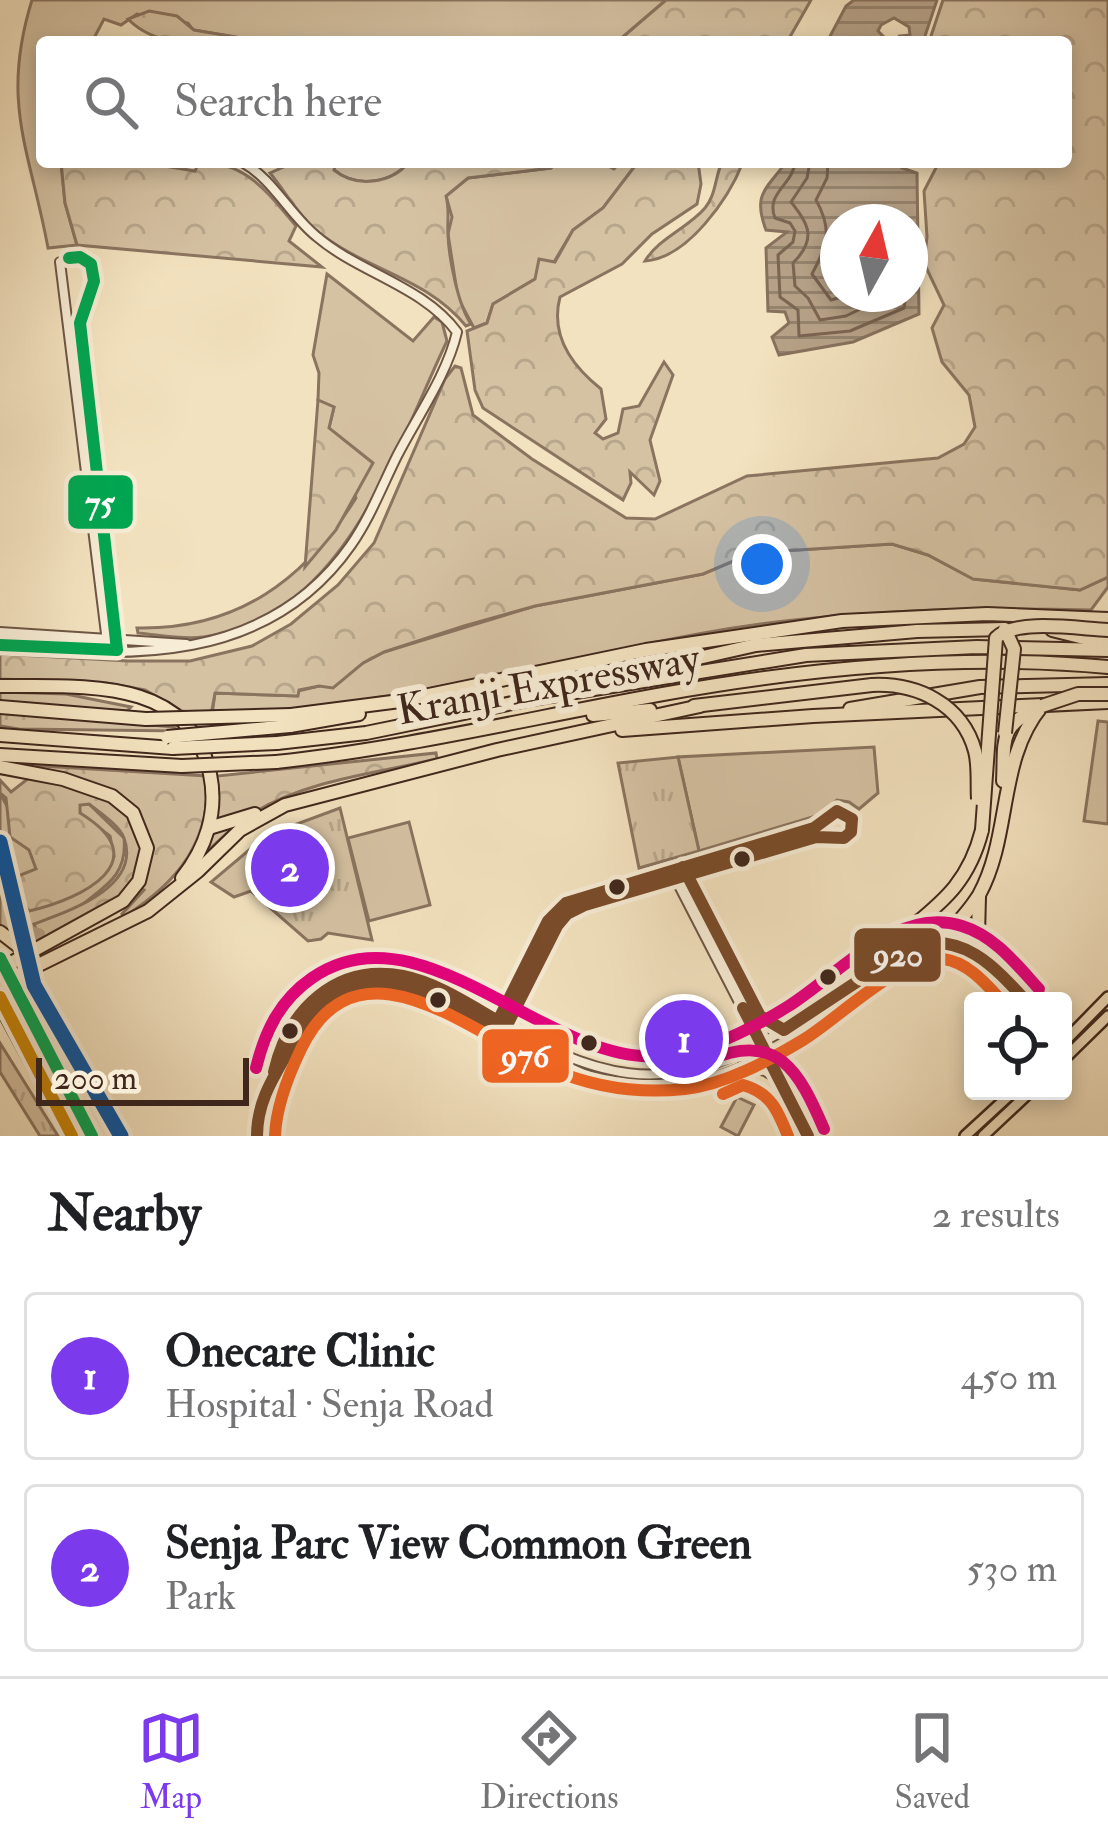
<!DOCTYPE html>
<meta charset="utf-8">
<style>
body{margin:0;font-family:"IM FELL Double Pica",serif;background:#f6f6f6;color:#202124}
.controls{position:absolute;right:36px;bottom:36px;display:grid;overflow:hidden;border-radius:12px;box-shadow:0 6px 18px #0003}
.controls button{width:108px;height:108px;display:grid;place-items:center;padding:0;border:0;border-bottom:3px solid #e0e0e0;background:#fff;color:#202124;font:60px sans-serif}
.compass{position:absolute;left:820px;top:204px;width:108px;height:108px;border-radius:50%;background:#fff;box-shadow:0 6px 18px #0003;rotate:8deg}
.scale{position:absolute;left:36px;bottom:30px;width:213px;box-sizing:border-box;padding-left:12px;border:6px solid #40271c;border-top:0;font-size:33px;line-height:42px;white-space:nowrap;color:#40271c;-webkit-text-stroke:9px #f7ecd5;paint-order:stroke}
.you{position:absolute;left:762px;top:564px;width:42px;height:42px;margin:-30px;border:9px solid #fff;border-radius:50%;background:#1a73e8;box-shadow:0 0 0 18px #1a73e833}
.badge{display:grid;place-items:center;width:78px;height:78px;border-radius:50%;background:#7c3aed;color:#fff;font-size:39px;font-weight:700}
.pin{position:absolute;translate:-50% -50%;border:6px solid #fff;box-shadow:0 3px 12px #0006}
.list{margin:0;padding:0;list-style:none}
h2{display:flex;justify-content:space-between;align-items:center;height:156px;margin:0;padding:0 48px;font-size:51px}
h2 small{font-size:39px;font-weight:400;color:#757577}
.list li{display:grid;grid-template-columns:78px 1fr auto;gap:36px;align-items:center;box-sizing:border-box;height:168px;margin:0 24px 24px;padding:0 24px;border:3px solid #e0e0e0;border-radius:12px}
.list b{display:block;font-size:45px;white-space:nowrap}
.list p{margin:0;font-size:39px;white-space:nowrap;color:#757577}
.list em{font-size:39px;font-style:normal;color:#757577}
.icon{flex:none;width:66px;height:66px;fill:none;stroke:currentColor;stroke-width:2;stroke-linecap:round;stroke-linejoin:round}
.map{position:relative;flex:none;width:1108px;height:1136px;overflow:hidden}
.search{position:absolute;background:#fff;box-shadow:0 6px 18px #0003;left:36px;right:36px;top:36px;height:132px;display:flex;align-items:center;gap:30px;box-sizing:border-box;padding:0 42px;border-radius:12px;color:#757577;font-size:45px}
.sheet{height:540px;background:#fff}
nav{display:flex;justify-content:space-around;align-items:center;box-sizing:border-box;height:168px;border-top:3px solid #e0e0e0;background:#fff;font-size:33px;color:#757577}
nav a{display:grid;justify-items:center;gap:6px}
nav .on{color:#7c3aed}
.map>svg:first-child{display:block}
</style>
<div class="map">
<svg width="1108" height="1136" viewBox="0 0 1108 1136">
<defs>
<pattern id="forest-crowns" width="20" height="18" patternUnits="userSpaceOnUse" patternTransform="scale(3)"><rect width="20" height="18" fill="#d5c2a3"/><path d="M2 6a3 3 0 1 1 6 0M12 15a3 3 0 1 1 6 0" fill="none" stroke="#b8a78c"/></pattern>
<pattern id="park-tufts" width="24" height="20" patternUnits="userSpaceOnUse" patternTransform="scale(3)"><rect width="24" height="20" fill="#d5c2a3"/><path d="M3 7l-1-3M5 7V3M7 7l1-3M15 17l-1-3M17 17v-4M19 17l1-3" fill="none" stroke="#b8a78c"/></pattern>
<pattern id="water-rules" width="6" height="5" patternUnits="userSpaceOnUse" patternTransform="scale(3)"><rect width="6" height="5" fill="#b6a288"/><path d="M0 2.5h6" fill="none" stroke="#95846e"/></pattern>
</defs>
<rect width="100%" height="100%" fill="#f3e2bf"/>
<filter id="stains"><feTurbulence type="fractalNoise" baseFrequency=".00167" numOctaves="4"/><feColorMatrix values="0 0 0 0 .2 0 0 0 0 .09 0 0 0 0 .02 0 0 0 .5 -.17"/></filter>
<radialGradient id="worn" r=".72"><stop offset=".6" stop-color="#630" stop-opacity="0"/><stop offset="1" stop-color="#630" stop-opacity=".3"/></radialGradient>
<g fill="#d5c2a3" stroke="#8a7460" stroke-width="3">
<path d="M32,0h634l-49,42h-352l-72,-12 -5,-7 -51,-9 -16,11 -17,-6 -12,23h-50v120h19l4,41 12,42 -29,3c-18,-98 -48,-145 -16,-248z"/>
<path d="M336,162h73c-18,22 -54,26 -75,8z"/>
<polygon points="557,162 600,162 614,169 620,162 638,162 603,208 573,230 554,262 535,279 493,304 487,323 474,328 458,298 448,234 452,217 446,196 468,178 551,168"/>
<path d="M327,274l86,67 21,-24 8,5 5,19c-51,107 -104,280 -244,296 -21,3 -43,-2 -65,-4l-1,-5c100,2 168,-48 219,-130l-27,-70 5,-21 -16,-7 1,-27 -6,-18z"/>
<path d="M892,544l36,11 46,24 106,11 28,-13v10l-17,23c-132,-3 -263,0 -393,24 -162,30 -321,75 -486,81l3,-22 82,3 1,-5 21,-5 65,-34 151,-46 168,-32 49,-21z"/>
<polygon points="1098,721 1108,722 1108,824 1084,821"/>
<polygon points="874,747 878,793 859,809 849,802 837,800 816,816 699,851 678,757"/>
<path d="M0,793l35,66 2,10 -7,4 84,-17 -4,-20 -30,-23 -1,-8 10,-1 35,34c4,42 -25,50 -50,74 -16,15 -25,27 -45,35l-29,-19z"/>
<polygon points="409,822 430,905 369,921 348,838"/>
<polygon points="737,1097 754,1105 738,1136 721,1127"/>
</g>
<g fill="url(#forest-crowns)" stroke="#8a7460" stroke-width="3">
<polygon points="666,0 811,0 787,42 617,42"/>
<polygon points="943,0 1108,0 1108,577 1080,590 973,579 928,555 892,544 752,553 703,574 535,606 464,626 384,652 363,663 333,688 319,686 299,690 298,696 215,693 211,715 182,711 145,690 106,683 0,679 0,654 128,661 190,661 252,646 291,624 338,585 374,543 445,379 455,366 461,368 473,415 532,459 626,518 655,519 747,476 938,458 964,444 975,427 969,395 942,362 932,328 944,305 924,263 927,237 924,191 939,162 1066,162 1066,42 929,42"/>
<path d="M149,11l28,5 17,14 71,12c-45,0 -103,12 -137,-23z"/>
<path d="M61,162h79l55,9 4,-9c48,0 68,30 97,64l-7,15 33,26 -245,-22 -12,-42z"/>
<path d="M295,162h41l-2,8c22,18 57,14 75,-8h148l-6,6 -83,10 -22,18c4,15 1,24 2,39 1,24 10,70 23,89l-5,2c-41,-50 -102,-56 -149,-95 -18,-15 -32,-40 -47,-58z"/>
<path d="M638,162h60l3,22 -4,20 -45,30 -30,30 -62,33c-10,38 12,69 41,92l5,30 -11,14 8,6 15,-6 5,-24 16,-3 25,-44 9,13 -23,65 10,41 -6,14 -24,-23 1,11 -8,17 -140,-92 -8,-18 -8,-59 20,-8 6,-19 42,-25 4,-20 16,3 18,-32 30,-22z"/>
<path d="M722,162h21c-14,36 -55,96 -98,99 14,-23 43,-33 60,-53 11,-13 10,-31 17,-46z"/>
<polygon points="318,400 334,407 329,428 373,463 336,530 305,567"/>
<polygon points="0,692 66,694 131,707 125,713 0,703"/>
<polygon points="0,712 174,727 178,731 19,729 0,726"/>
<path d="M436,753l1,6c-60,14 -130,21 -184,54 -16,9 -30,24 -44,37l-3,-2 11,-51v-21z"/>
<path d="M25,765l182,11c4,66 -29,106 -83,141l-2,-3 22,-24 -10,-7 -23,23 -65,34 -6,-1 -6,-15c32,-12 108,-36 90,-86 -5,-13 -24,-25 -35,-34l-9,1v8c79,48 2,86 -51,98l-14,-21 -2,-12 23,-9 -7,-19 -19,-13 -4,-39 -6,-5v-13l11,12 18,-14z"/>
</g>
<g fill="url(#park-tufts)" stroke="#8a7460" stroke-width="3">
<polygon points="678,757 699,851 639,868 618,763"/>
<polygon points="340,808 372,940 328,933 321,939 308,941 251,891 234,897 211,882 267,835"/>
<polygon points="0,1043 58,1136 40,1136 0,1072"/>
</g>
<g fill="url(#water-rules)" stroke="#87715d" stroke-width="3" fill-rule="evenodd">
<polygon points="854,0 937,0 923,42 904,42 900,36 910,35 909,27 894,18 881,25 878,31 884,37 877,42 827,42 846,6"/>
<path d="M786,162h114l2,6 15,5 2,141 -66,28 -74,13 -7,-18 17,-14 -4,-11 -17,-1 -2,-63 21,-16 -21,-2c-14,-37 1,-41 20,-68zM838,222h72v72h-72z"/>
</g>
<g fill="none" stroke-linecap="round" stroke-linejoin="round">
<g stroke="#7b6452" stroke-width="3">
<path d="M795,162c-2,23 -30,31 -20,56l15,5 5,8 -2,11 -15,13 2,42 18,13 1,26 51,-5 54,-23 2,-14"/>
<path d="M810,162l-3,16 -16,24c18,22 26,37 2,61l2,23 13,12 12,22 26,-4 45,-22"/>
<path d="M828,162l-1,16 -11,22c17,30 11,46 -4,74l19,26 21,-6"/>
</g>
<polyline stroke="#b6a288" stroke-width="12" points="17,929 39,934"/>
<defs>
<g id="minor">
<polyline points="0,632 186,644"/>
<path d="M0,645c128,14 268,19 351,-100 19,-27 31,-59 46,-89 20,-39 50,-81 60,-124 -34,-46 -98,-59 -141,-96 -27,-22 -43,-57 -74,-74"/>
<polyline points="108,650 60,262 80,257 91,264 94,281 80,323 117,650"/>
<polyline points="685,874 760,1016 784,1030"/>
<polyline points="674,876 808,1136"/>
<polyline points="495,1029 548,921 566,903 814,828 837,811 852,819 851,832 844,838 816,837 585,905 567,914 557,926 503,1033"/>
<polyline points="742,1066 765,1071 778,1079"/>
<path d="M274,1072c8,-73 80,-116 147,-90 148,73 212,143 373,42 43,-27 83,-67 132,-83 45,-7 72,30 100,60"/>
<path d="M257,1136c-2,-33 13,-51 28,-78 32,-54 50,-92 125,-71 59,25 114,62 174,87 32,13 75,16 109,9 73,-13 189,-97 248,-143"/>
</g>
<g id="major">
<polyline points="1063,1043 1108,997"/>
<polyline points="1063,1060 1108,1016"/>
<polyline points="965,1136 1014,1091"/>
<polyline points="983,1136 1031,1091"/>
</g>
<g id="highway">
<polyline points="1052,630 1108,644"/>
<path d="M0,686c79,1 190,-11 210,88 8,38 -4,74 -28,104"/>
<polyline points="561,689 756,645 917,631 1005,629"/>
<polyline points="694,706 872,685"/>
<polyline points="0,707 146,719"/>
<polyline points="850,709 980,687 1108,684"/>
<polyline points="291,715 400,701 646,650 842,621 987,614 1108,619"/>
<polyline points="593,715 650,710"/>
<polyline points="290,726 359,714"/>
<polyline points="622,730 813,716 1108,702"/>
<polyline points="0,735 173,748"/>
<polyline points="277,743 366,733 532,699 806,655 977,647 1108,650"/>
<polyline points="0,755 182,766"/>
<path d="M276,762c130,-14 258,-45 387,-68 145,-26 297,-41 445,-27"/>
<polyline points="0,767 63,779 112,796 133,813 147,848 139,881 123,901 0,969"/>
<path d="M1003,781c2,-38 -5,-54 32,-72"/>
<polyline points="209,828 255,814"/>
<polyline points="979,896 978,935 986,958"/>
<polyline points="0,932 22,949 34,949"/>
<path d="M942,939c13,-13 27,-28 37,-44 33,-60 18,-135 63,-189"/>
<polyline points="8,973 92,1136"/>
<path d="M866,974c41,-58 96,-64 116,-144"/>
<polyline points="0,984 148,911 198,871 240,830 285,805 497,750 700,706"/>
<polyline points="0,1004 71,1136"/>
</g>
</defs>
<use href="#minor" stroke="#6d5645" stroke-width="12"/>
<use href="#major" stroke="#40271c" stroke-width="14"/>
<use href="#highway" stroke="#40271c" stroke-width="16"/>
<use href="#minor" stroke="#f7ecd5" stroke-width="8"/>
<use href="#major" stroke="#f3e2bf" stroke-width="9"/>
<use href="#highway" stroke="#f3e2bf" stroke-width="12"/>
<defs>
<g id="highway-bridge">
<polyline points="1005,629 1014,649 1005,733"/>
<path d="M872,685c45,-2 90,19 103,66 4,15 2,33 3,48"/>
<polyline points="1042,706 1078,694 1108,694"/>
<polyline points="146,719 291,715"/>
<polyline points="167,737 290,726"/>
<polyline points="173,748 277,743"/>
<polyline points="182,766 276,762"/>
<path d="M982,830l14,-192c20,-20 84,-9 112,-8"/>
</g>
</defs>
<use href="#highway-bridge" stroke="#40271c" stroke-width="16" stroke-linecap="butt"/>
<use href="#highway-bridge" stroke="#f3e2bf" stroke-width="12"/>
<defs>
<g id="bus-1">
<path d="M683,867l77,149 24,14 127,-84c52,-14 82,19 115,55"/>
<polyline points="743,1008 808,1136"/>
<path d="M257,1136c0,-34 16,-58 32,-86 62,-108 127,-62 214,-17l54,-107 10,-12 18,-9 231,-68 28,1 7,-6 1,-13 -15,-8 -23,17 -248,75 -18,18 -50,100c-30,-17 -61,-38 -95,-45 -67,-13 -115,34 -129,96"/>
</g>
<g id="bus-2">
<path d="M723,1094l20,-9c28,8 35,26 45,51"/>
<path d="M275,1136c1,-28 14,-62 26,-87 57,-119 171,-15 250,20 44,19 87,25 134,20 41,-5 83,-28 118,-49 35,-21 99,-86 140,-81 25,3 43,25 59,42"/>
</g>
<g id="bus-3">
<polyline points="0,645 117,650 80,323 94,281 91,264 80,257 69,258"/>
<polyline points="0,958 92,1136"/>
</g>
<g id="bus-4">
<path d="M709,1060c69,-29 90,11 115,69"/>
<path d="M256,1068c9,-37 24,-68 56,-90 103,-72 222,71 330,78 51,3 103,-23 145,-49 50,-31 110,-102 175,-81 33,10 55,39 77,63"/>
</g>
<polyline id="bus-5" points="0,997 72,1136"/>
</defs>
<use href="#bus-1" stroke="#f7ecd5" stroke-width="21"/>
<use href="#bus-2" stroke="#f7ecd5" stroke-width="21"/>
<use href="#bus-3" stroke="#f7ecd5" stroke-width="21"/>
<use href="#bus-4" stroke="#f7ecd5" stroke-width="21"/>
<use href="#bus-5" stroke="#f7ecd5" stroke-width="21"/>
<use href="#bus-1" stroke="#7a4b2a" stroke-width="12"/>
<use href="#bus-2" stroke="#f26522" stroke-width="12"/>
<use href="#bus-3" stroke="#00a651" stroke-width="12"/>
<use href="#bus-4" stroke="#e5007d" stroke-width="12"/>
<use href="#bus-5" stroke="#c98607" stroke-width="12"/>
<defs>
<polyline id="metro-1" points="0,842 34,985 121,1136"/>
</defs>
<use href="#metro-1" stroke="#f7ecd5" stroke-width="24"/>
<use href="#metro-1" stroke="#0354a6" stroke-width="15"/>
</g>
<g fill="#40271c" stroke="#f7ecd5" stroke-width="4.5">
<circle cx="742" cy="859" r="10"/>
<circle cx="617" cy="887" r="10"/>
<circle cx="828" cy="977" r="10"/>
<circle cx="438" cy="1000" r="10"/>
<circle cx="290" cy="1031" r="10"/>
<circle cx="589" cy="1043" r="10"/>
</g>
<g text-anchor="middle" stroke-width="12" stroke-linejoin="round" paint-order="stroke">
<g font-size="42" fill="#40271c" stroke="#f7ecd5">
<text transform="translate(548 683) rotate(-10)" y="15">Kranji Expressway</text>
</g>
</g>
<g stroke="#f7ecd5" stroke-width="4.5">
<rect x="66" y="473" width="69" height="58" rx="12" fill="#00a651"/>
<rect x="852" y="926" width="91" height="58" rx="12" fill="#7a4b2a"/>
<rect x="480" y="1027" width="91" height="58" rx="12" fill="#f26522"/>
</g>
<g font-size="33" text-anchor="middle" font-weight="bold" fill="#fff">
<text x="100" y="514">75</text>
<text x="898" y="966">920</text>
<text x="525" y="1067">976</text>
</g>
<rect width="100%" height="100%" filter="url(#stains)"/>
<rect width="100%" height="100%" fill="url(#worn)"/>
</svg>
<div class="controls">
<button><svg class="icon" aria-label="locate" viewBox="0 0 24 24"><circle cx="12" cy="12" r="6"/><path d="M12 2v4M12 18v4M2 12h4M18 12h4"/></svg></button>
</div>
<svg class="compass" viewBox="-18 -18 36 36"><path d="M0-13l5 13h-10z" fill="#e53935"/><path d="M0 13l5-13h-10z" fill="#757577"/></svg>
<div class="scale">200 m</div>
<div class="you"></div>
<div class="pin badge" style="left:684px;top:1039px">1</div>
<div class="pin badge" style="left:290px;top:868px">2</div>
<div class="search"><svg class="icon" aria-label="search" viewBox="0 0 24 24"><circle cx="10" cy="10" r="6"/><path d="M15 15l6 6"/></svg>Search here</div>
</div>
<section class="sheet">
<h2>Nearby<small>2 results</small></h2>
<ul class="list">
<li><span class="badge">1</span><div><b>Onecare Clinic</b><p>Hospital · Senja Road</p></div><em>450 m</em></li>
<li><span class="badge">2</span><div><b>Senja Parc View Common Green</b><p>Park</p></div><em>530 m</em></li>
</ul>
</section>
<nav>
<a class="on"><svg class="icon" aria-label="map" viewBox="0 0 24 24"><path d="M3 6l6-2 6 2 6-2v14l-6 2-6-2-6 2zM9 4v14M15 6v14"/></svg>Map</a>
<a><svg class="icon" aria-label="directions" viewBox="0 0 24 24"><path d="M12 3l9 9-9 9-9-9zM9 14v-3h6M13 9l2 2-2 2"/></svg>Directions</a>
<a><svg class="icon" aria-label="saved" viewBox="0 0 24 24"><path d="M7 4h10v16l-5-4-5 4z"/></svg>Saved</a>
</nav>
